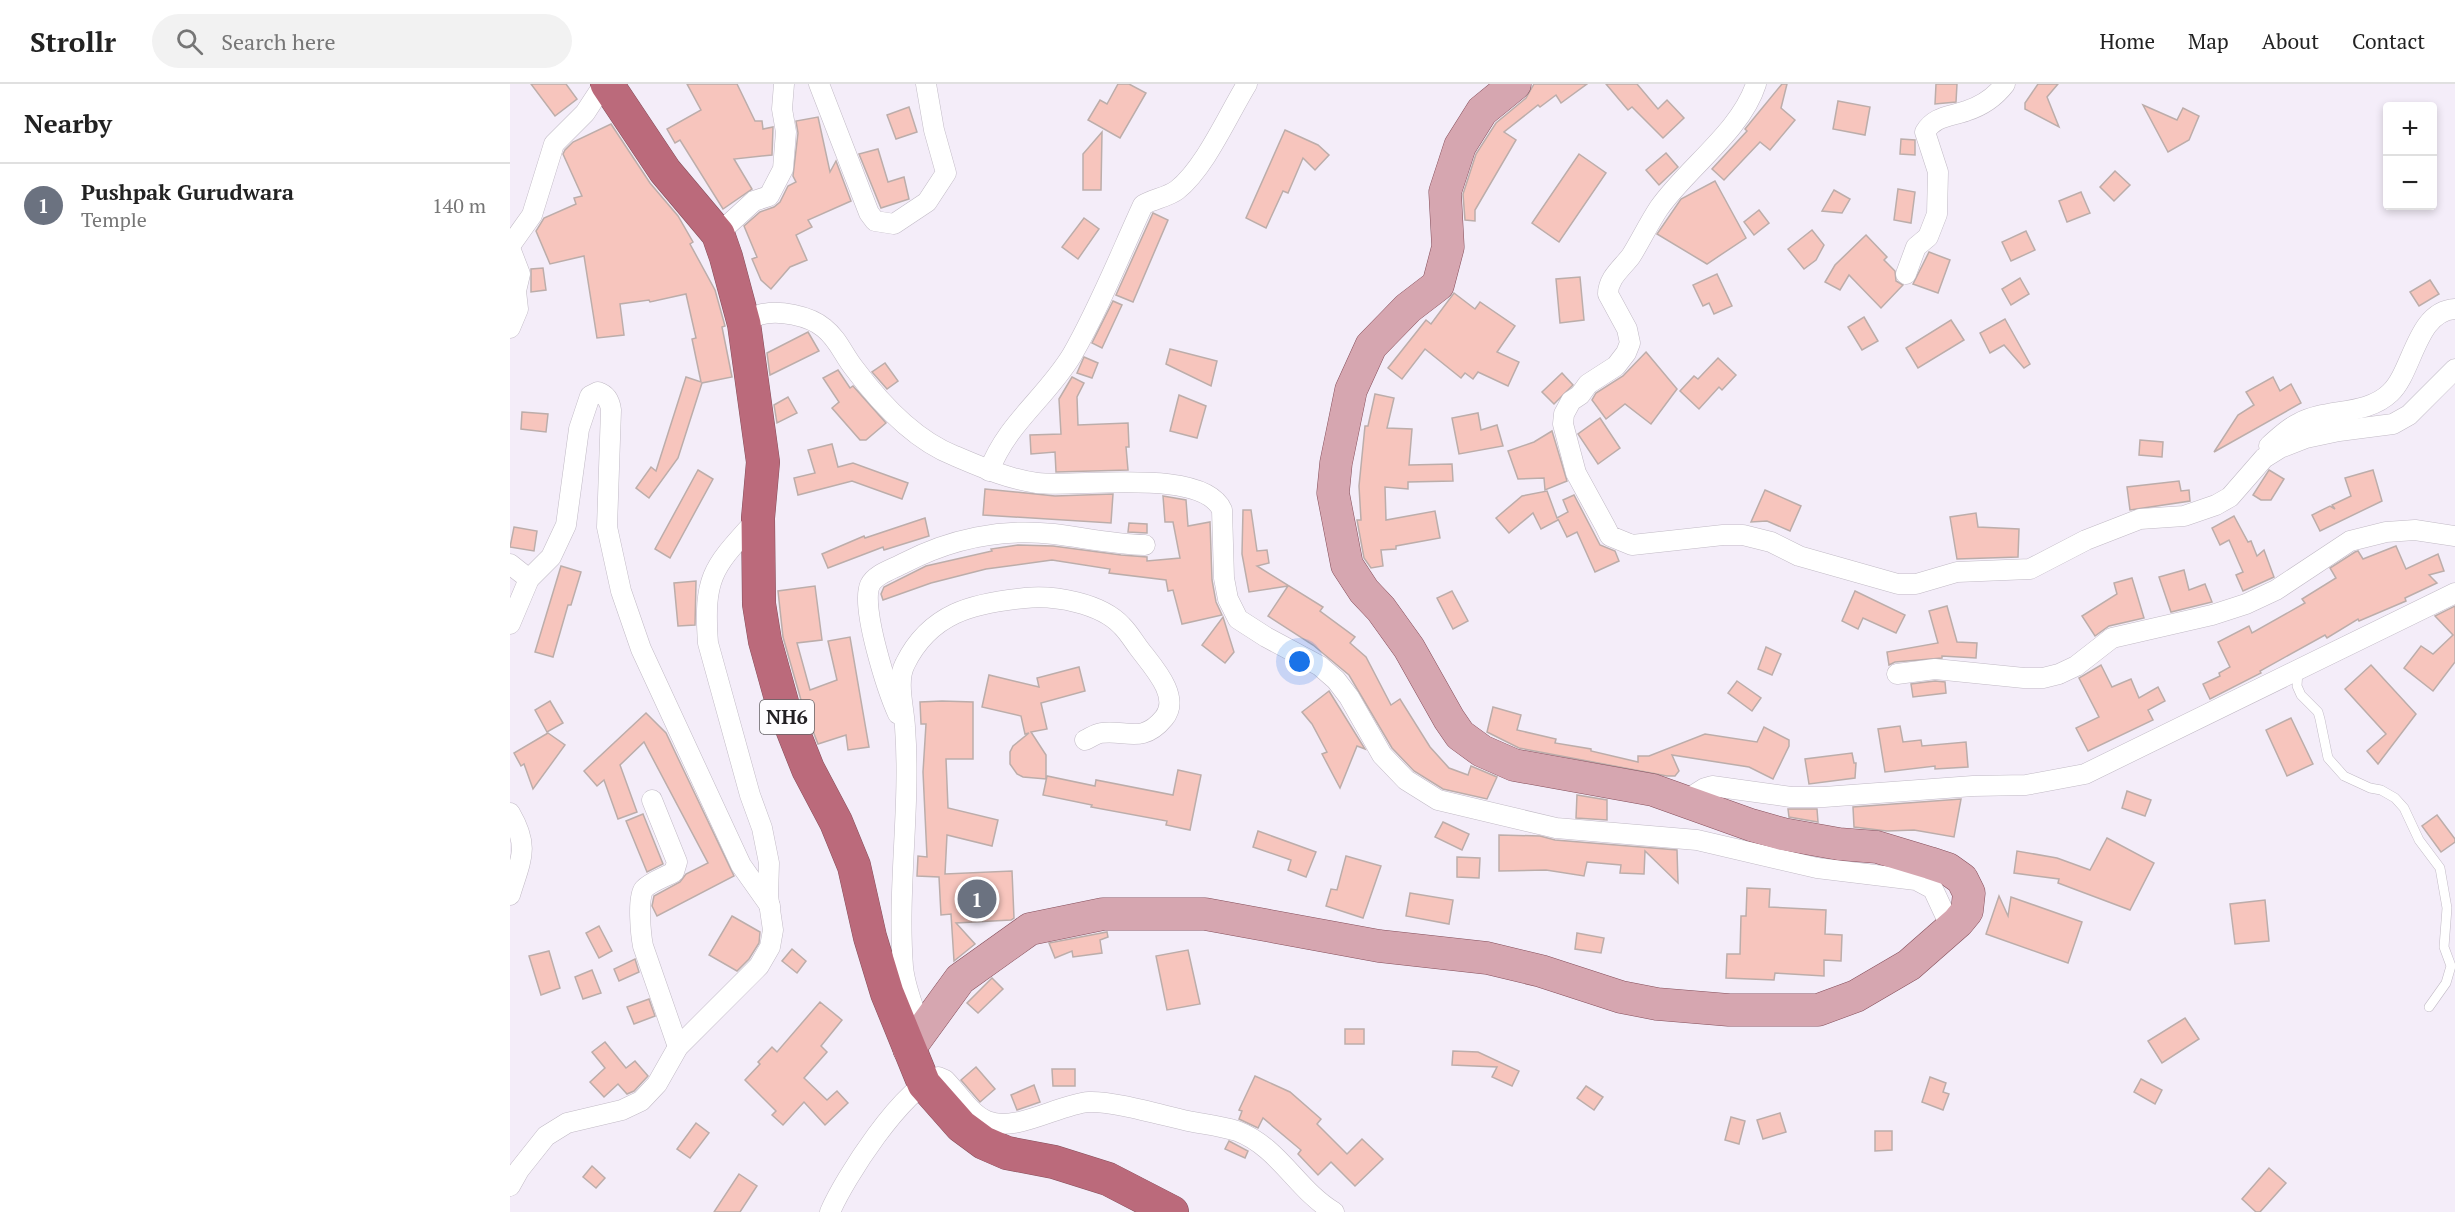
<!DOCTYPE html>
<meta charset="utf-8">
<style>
body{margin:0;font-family:"PT Serif",serif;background:#f2f2f2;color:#222}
.controls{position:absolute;right:18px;top:18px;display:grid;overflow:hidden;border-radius:6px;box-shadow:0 3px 9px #0003}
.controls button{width:54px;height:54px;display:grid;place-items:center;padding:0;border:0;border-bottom:2px solid #e0e0e0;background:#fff;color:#222;font:30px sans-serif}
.you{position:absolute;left:790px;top:578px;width:21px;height:21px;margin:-15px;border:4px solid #fff;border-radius:50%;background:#1a73e8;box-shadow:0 0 0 9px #1a73e833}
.badge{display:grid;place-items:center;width:39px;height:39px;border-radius:50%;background:#538519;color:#fff;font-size:20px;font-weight:700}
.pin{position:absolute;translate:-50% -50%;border:3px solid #fff;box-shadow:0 2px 6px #0006}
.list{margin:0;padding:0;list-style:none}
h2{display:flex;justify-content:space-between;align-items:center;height:78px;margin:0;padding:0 24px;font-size:26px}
h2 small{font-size:20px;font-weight:400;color:#767676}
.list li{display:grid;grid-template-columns:39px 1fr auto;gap:18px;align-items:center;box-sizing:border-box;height:84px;padding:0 24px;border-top:2px solid #e0e0e0}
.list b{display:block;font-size:22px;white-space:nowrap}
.list p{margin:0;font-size:20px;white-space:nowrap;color:#767676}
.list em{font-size:20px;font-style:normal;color:#767676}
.icon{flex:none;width:33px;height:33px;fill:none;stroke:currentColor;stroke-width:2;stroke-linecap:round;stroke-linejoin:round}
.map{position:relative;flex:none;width:1945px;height:1128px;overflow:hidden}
header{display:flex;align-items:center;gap:36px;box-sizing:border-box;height:84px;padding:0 30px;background:#fff;border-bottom:2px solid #e0e0e0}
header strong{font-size:28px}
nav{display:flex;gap:33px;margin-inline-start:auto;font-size:21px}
.search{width:420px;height:54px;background:#f2f2f2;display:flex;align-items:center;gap:15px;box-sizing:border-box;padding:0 21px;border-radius:33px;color:#767676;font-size:22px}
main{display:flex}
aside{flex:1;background:#fff}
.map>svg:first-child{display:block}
</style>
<header>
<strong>Strollr</strong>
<div class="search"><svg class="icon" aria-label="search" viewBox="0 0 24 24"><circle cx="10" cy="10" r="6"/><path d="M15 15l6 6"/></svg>Search here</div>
<nav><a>Home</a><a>Map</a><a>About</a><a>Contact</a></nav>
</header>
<main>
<aside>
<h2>Nearby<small></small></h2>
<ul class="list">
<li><span class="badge" style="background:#6b7280">1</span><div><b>Pushpak Gurudwara</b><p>Temple</p></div><em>140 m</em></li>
</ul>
</aside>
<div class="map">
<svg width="1945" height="1128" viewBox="0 0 1945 1128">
<rect width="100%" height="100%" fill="#f4edf9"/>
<g fill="#f7c5bd" stroke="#bcadaa" stroke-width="1.5">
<polygon points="21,0 56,0 67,15 45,32"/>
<polygon points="177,0 227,0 245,37 252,37 253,45 263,43 262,71 224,75 242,105 213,125 170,56 165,59 157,45 191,26"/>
<polygon points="608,0 619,0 636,9 610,54 578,36 590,16 597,20"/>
<polygon points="1024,0 1077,0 1051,19 1046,11 1030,23 1028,21 994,48 1006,56 965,126 965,137 955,136 953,110 966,70 986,39 1016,14"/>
<polygon points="1096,0 1127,0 1148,25 1157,16 1174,34 1153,54 1122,23 1118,26"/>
<polygon points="1272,0 1277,0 1271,24 1285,36 1260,66 1250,58 1214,96 1202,85 1237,47 1235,45"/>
<polygon points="1426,0 1447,0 1446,18 1425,20"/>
<polygon points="1528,0 1548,0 1537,13 1549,43 1515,25 1515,19"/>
<polygon points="1328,17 1360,23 1355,51 1323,45"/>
<polygon points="1633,21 1667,36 1673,24 1689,32 1679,56 1658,68"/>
<polygon points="399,23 407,48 386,55 377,31"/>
<polygon points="308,33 320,88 326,77 341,117 298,136 302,143 286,151 297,176 280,183 261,205 251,196 242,175 247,173 234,142 250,128 264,123 270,118 278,102 286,98 283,92 288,49 286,37"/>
<polygon points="101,40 140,99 168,132 183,158 180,160 205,206 215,242 212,243 222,293 192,299 168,374 139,414 126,404 141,383 146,387 176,293 191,298 182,255 186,254 176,210 140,218 139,216 110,220 114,251 87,254 74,172 40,180 26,147 34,134 66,120 64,114 72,112 53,70 55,66 63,58"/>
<polygon points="775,46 808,61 819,71 805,86 793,74 778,109 773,107 756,144 736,134"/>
<polygon points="592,48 591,106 573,106 573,70"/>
<polygon points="1391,55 1405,56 1405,71 1390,70"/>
<polygon points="368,65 378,98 394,93 399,115 371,124 349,70"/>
<polygon points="1156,69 1168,83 1149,101 1136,86"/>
<polygon points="1069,70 1096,89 1049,158 1022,139"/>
<polygon points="1605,87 1620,101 1604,117 1590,103"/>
<polygon points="1205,97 1236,154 1197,180 1147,150 1171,115"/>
<polygon points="1388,105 1405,108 1401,139 1384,136"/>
<polygon points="1324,106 1340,115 1332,129 1312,127"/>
<polygon points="1571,108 1580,129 1557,138 1549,117"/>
<polygon points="1249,126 1259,139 1244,151 1234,138"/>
<polygon points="643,129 658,136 623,218 606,211"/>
<polygon points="574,134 589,145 568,175 552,163"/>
<polygon points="1302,146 1314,161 1306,176 1294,185 1278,165"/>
<polygon points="1516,147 1525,166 1501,177 1492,158"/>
<polygon points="1356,151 1377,173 1374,176 1385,187 1386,197 1393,201 1371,224 1339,191 1330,206 1315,198 1325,181"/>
<polygon points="1419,168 1440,176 1428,209 1403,200"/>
<polygon points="33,184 36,206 21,208 21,185"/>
<polygon points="1207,190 1222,222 1204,230 1199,219 1193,222 1183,201"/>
<polygon points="1070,193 1074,236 1050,239 1046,195"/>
<polygon points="1510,194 1519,210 1501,221 1492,205"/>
<polygon points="1920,196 1929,210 1909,222 1900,208"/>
<polygon points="944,209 965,225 970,218 1005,242 987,268 1009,278 998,302 968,288 963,295 955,289 951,294 915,265 892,295 878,284 916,236 921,240"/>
<polygon points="603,217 612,221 592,264 582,259"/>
<polygon points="1354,233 1368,257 1352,266 1338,243"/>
<polygon points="1495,235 1520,280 1514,284 1494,261 1480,269 1470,249"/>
<polygon points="1441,236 1454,256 1408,284 1396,264"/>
<polygon points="298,248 309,267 260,291 257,269"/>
<polygon points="660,265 707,277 701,302 656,280"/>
<polygon points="1136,268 1167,305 1141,340 1115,320 1096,335 1082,316 1086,309 1113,292"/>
<polygon points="574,273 588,279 582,294 567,289"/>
<polygon points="1208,274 1226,291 1212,306 1209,303 1189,325 1170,307 1184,292 1188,295"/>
<polygon points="375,279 388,297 377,305 362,288"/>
<polygon points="328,286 340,304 343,302 376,339 356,356 350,356 322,324 329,318 313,294"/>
<polygon points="1052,289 1063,301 1044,320 1032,308"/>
<polygon points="562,293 574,299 567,313 568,341 618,339 619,363 616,363 618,386 546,388 545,368 521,370 520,351 551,350 549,315"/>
<polygon points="1763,293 1770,307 1781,300 1791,319 1704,368 1728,331 1744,321 1736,308"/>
<polygon points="865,310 884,314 877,344 902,345 899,381 942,380 943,397 898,398 898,405 875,403 876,436 925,427 930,454 886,462 886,465 871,466 873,482 861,484 854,474 847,436 851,436 849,402 855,342 858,342"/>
<polygon points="669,311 696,322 687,354 660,347"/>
<polygon points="278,313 287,329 267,339 264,321"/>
<polygon points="12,328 38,330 36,348 11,345"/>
<polygon points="968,329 971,346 987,341 993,362 949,370 942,334"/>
<polygon points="1090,334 1110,364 1088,380 1068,350"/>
<polygon points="1042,347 1057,397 1035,406 1034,394 1008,395 998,367 1024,358"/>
<polygon points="1630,356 1653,358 1652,373 1629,371"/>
<polygon points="322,360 328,383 343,379 398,399 392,415 342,397 288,411 284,394 305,389 298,366"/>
<polygon points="188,386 203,395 160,474 145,465"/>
<polygon points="1759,386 1774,395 1761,416 1751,416 1743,411"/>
<polygon points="1863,386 1872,417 1810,447 1802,431 1820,422 1825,425 1822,421 1841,412 1835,394"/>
<polygon points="1669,397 1671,407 1679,406 1680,417 1620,426 1617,403"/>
<polygon points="475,405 545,412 603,410 601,439 473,431"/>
<polygon points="1255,406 1291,422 1280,447 1257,437 1241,438"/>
<polygon points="1037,407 1047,434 1058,428 1053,416 1064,411 1090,461 1105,467 1109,477 1085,488 1067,448 1057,453 1048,435 1048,436 1031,445 1023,429 999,449 986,434 1012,412"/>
<polygon points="653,412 676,416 678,442 700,438 702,496 706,518 712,531 672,540 663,506 658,507 656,496 599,489 600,485 542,476 476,485 421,499 373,516 371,510 374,503 416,482 482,467 481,465 508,461 543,462 611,471 637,473 637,477 670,474 663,438 655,438"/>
<polygon points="733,426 741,426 747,467 757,466 759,479 747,482 813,523 810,527 845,553 840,559 856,573 881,621 890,615 920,663 939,684 958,691 961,682 987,693 977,715 933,705 904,687 882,664 839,591 803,561 758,532 778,502 739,508 732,470"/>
<polygon points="1466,429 1468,443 1509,445 1508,473 1447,475 1440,433"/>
<polygon points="1724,432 1738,458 1741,457 1747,472 1754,466 1764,493 1733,507 1726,491 1733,488 1719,456 1710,461 1702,444"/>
<polygon points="415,434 419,452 374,466 373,463 318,484 312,470 354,452 355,454"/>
<polygon points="619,439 637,440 637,449 618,448"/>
<polygon points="4,443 27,447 24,467 0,463"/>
<polygon points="1886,462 1896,485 1928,470 1934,487 1919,491 1927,499 1895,514 1896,517 1849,537 1848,535 1817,554 1815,551 1750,587 1751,589 1700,615 1693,600 1710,592 1709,589 1720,583 1708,558 1739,542 1742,549 1795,519 1792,515 1826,494 1820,484 1845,468 1848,467 1853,475"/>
<polygon points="51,482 71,488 61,521 58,521 43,573 25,568"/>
<polygon points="1674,486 1679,506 1695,500 1702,518 1661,528 1649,493"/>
<polygon points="1622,494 1634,534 1599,542 1585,552 1572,532 1607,510 1604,499"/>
<polygon points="186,497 185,541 168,542 164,499"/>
<polygon points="305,502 312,556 287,559 300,606 327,596 318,557 340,553 359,663 338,666 336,651 308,660 291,616 273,553 268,507"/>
<polygon points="942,507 958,537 943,545 927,514"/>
<polygon points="1345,507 1395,531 1386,549 1353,534 1348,545 1332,537"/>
<polygon points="1437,522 1447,558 1467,559 1466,574 1432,572 1432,574 1385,578 1379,581 1377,568 1428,559 1419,527"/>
<polygon points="1945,522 1945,578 1923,607 1894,584 1911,562 1923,570 1943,551 1925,532"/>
<polygon points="713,533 724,568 715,579 692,561"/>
<polygon points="1256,563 1271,570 1262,591 1248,585"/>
<polygon points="1591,581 1602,603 1621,595 1629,614 1648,603 1655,617 1638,626 1643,636 1578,667 1566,644 1589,633 1569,594"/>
<polygon points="1861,581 1906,630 1868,680 1857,667 1876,650 1835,605"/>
<polygon points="569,583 575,607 531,619 537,645 521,648 536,671 536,695 513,693 507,690 500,680 500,668 503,662 519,649 515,650 511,632 472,623 479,591 529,603 527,594"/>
<polygon points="1227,597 1251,614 1242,627 1218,609"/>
<polygon points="1425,597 1435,598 1436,609 1403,613 1401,600"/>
<polygon points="819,607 855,665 847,662 830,704 812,670 817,668 802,640 792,628"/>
<polygon points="40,617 53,639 37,648 25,626"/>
<polygon points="432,617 463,618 463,675 436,675 438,724 488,736 482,762 437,751 435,790 502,787 504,834 501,836 446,839 465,860 444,877 441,830 431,831 429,793 407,792 408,772 417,773 413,688 416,640 411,640 410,618"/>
<polygon points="983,623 1011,631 1007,646 1046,655 1045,659 1081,665 1081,667 1128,678 1128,672 1139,672 1195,650 1247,658 1254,643 1279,656 1279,662 1263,695 1239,683 1162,671 1169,687 1165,692 1157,692 1009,664 977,648"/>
<polygon points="136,629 156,649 224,792 147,832 142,822 144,812 170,798 176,790 198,779 134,658 110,681 127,728 108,735 94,696 87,702 74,687"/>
<polygon points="1781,634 1803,680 1777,692 1756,646"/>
<polygon points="1390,642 1393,658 1411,656 1412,662 1456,658 1458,683 1425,685 1425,682 1375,688 1368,645"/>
<polygon points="38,649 55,661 23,705 14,680 11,682 4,669"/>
<polygon points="1342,669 1344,679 1346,679 1345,694 1299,700 1295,675"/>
<polygon points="668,686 691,691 680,746 656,741 657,737 581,723 582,721 533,711 537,692 585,702 586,696 663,711"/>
<polygon points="1617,707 1641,716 1635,732 1612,724"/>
<polygon points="1067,711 1097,716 1097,736 1066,734"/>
<polygon points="1451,715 1444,753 1404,746 1377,747 1344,743 1343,723"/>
<polygon points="1278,725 1307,725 1308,738 1279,733"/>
<polygon points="133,730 153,780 137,788 116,737"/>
<polygon points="1927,731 1945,755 1945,758 1931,768 1912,742"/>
<polygon points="933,738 959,750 952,766 925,753"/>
<polygon points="748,747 806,768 796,793 778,786 781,776 743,763"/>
<polygon points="989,751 1030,752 1045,756 1167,766 1168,799 1135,767 1134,790 1110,789 1111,781 1077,778 1074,792 1036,786 989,787"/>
<polygon points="1597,754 1644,779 1620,826 1548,799 1549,795 1504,789 1507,767 1547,774 1580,786"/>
<polygon points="836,772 871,782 853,834 816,822 821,805 827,806"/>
<polygon points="947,773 970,774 969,794 947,793"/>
<polygon points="1237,804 1260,805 1259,823 1316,826 1315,850 1332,851 1331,877 1314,876 1314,892 1265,889 1264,896 1216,894 1217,870 1230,870 1231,832 1236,832"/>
<polygon points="900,809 943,816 939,840 896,832"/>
<polygon points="1489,812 1498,832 1501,813 1572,838 1558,879 1476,850"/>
<polygon points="1755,816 1759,857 1725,860 1720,820"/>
<polygon points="222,832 250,848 249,859 239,875 227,887 199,871"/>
<polygon points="89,842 102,867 89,874 76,849"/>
<polygon points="597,848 598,853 590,856 592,869 563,873 562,867 545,874 539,859"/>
<polygon points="1067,849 1094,854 1091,869 1065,865"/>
<polygon points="282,865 296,877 287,889 272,877"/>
<polygon points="678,866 690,920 657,926 646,872"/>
<polygon points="39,867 50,904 31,911 19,872"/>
<polygon points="125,875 129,888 109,897 104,885"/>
<polygon points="82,886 91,909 73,915 65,893"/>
<polygon points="482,894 493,905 468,929 457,919"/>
<polygon points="139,915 145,932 124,940 117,923"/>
<polygon points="310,918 332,936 311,962 317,968 294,994 317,1016 327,1007 338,1019 315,1041 294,1018 273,1041 262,1031 266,1027 235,996 250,980 248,978 262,963 267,968"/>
<polygon points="1675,934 1689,955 1652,979 1638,957"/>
<rect x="835" y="945" width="19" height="15"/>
<polygon points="95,958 116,984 125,977 138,992 124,1007 117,1010 108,1000 94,1013 80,998 95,984 82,968"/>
<polygon points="943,967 968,968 1009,987 1002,1002 982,993 987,983 942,981"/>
<polygon points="466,983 485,1005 470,1018 451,996"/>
<polygon points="542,985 565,985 565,1002 543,1002"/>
<polygon points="745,992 780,1008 811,1035 807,1040 837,1070 852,1055 873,1075 845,1102 821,1078 808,1091 788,1070 791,1066 753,1034 748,1044 729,1035 732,1027 729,1026"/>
<polygon points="1420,993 1436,999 1433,1008 1439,1010 1433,1026 1412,1018"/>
<polygon points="1631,995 1652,1006 1645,1020 1624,1008"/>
<polygon points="524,1001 530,1018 507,1026 501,1011"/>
<polygon points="1076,1002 1093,1013 1084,1026 1067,1014"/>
<polygon points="1270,1029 1276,1048 1253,1055 1247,1036"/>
<polygon points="1221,1033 1235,1037 1229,1060 1215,1056"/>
<polygon points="186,1039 199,1049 180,1074 167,1065"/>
<polygon points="1365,1047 1382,1047 1382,1066 1365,1067"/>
<polygon points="719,1057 738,1067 735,1074 715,1065"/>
<polygon points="82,1082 95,1094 86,1104 73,1093"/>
<polygon points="1759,1084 1776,1099 1750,1128 1746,1128 1732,1115"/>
<polygon points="229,1090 247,1102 230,1128 204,1128"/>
</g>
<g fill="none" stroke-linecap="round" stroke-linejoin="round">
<defs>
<polyline id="lane" points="1788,587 1787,602 1791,611 1808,628 1810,635 1818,674 1834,692 1860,704 1871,706 1885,714 1894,724 1909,756 1930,784 1937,824 1934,863 1941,882 1936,899 1919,923"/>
<g id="street">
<polyline points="309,0 359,129 365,137 384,140 417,118 436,89 424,46 416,0"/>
<path d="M1246,0c-15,47 -69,84 -97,124 -10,15 -18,32 -28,48 -9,12 -23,22 -23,38l19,35 3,14 -4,10 -10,13 -28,18 -8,11 -9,6 -7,13 -1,10 13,49 29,53 5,10 22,9 91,-10h20l28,7 28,14 99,28h18l41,-12 73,-3 56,-29 54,-21 44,-3 32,-11 14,-8 34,-39 16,-10 26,-10 33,-7 54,-7 16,-9 46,-46"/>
<polyline points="208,150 244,117 259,112 273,85 276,48 272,25 274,0"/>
<polyline points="0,162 22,131 44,60 75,29 94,0"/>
<polyline points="0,164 10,190 6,207 8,225 0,244"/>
<path d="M1396,190l10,-27 12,-10 9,-23 1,-42 -13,-40c10,-16 24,-15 41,-21 16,-5 29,-14 39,-27"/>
<path d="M234,240c5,-3 10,-7 15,-9 19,-6 51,1 65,13 14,11 19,26 30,40 26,35 60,72 101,88 26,11 53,23 82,27 41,5 166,-16 185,27l2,68 4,21 10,20 28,18 54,29 16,14 13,17 33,58 24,25 32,20 118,28 141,12 120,28 99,12 17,9 13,28 12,5"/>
<path d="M1759,362c9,-8 19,-18 30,-23 28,-15 67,-7 91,-30 23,-21 26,-82 65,-84"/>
<path d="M479,387c18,-48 57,-73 83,-116 27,-47 48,-100 71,-150 10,-6 25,-8 34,-15 28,-22 51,-75 70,-106"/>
<polyline points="0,480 19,495"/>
<path d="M0,540l19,-45 22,-22 15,-32 13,-96 11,-33 8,-4c9,3 12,10 13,18l-4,117 14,64 20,58 100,216 29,41"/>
<polyline points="1387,590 1425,585 1514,594 1533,594 1549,590 1566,582 1602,554 1702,531 1736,520 1766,506 1840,457 1876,448 1905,446 1945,452"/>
<path d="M388,630c-10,-22 -38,-107 -28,-129 5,-11 23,-16 34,-22 46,-24 98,-35 150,-29 32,4 60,10 91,11"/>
<path d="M142,716l25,62 -3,10c-9,5 -24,10 -30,17 -7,8 -3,47 -1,57l35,101"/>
<polyline points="1176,716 1195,704 1202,702 1281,713 1314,713 1463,702 1516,701 1575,690 1945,509"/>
<path d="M0,729c20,34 11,46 0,82"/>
<path d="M412,948c-7,-21 -17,-43 -19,-65 -6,-80 8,-161 2,-240 -1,-19 -9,-46 0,-63 25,-51 68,-61 120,-66 29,-3 76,5 97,28 6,6 11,14 16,21 13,18 44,49 26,71 -22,27 -39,11 -63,15 -6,1 -11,5 -16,7"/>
<path d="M0,1102l9,-16 27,-34 21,-13 55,-13 19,-9 16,-17 21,-37 81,-81 11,-19 3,-17 -5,-34 1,-33 -7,-35 -12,-33 -42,-152c-5,-69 6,-76 50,-125"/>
<path d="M320,1128c14,-33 73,-125 108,-135l7,3c13,13 25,34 42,41 29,12 72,-17 102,-19 25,-1 72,13 99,19 15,3 33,5 49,10 42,16 60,59 97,81"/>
</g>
<polyline id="primary" points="399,965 450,895 520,845 593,830 695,830 869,862 977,874 1031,887 1111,913 1147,920 1219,926 1308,926 1346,912 1399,881 1448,838 1457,827 1459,809 1452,795 1438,785 1420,779 1367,763 1329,760 1273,750 1241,741 1143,706 1004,681 972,667 950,651 939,635 899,564 871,525 854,507 837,481 823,409 826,379 841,306 861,262 898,224 928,201 938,163 935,108 950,62 972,27 1005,0"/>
<polyline id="highway" points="97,0 155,87 208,150 216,173 234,240 253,378 248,434 249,520 255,557 273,622 298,685 326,738 344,782 360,853 377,909 414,1000 451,1042 474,1059 497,1069 544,1078 598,1095 662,1128"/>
</defs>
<use href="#lane" stroke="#c1bac5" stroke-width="10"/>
<use href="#street" stroke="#c1bac5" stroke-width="21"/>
<use href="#primary" stroke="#85505c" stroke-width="33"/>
<use href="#highway" stroke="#85505c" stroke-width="34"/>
<use href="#lane" stroke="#fff" stroke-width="9"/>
<use href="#street" stroke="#fff" stroke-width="20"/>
<use href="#primary" stroke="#d6a6b0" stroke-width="32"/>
<use href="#highway" stroke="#bb6a7b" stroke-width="33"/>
</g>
<g text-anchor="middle" stroke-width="4.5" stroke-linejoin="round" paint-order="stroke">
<rect fill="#fefdff" stroke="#646265" stroke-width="1.5" x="250" y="616" width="54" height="34" rx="4.5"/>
<g font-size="20" font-weight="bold" fill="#221f23">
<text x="277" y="640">NH6</text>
</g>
</g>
</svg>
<div class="controls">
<button>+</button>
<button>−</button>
</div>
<div class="you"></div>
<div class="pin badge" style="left:467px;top:815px;background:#6b7280">1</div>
</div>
</main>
